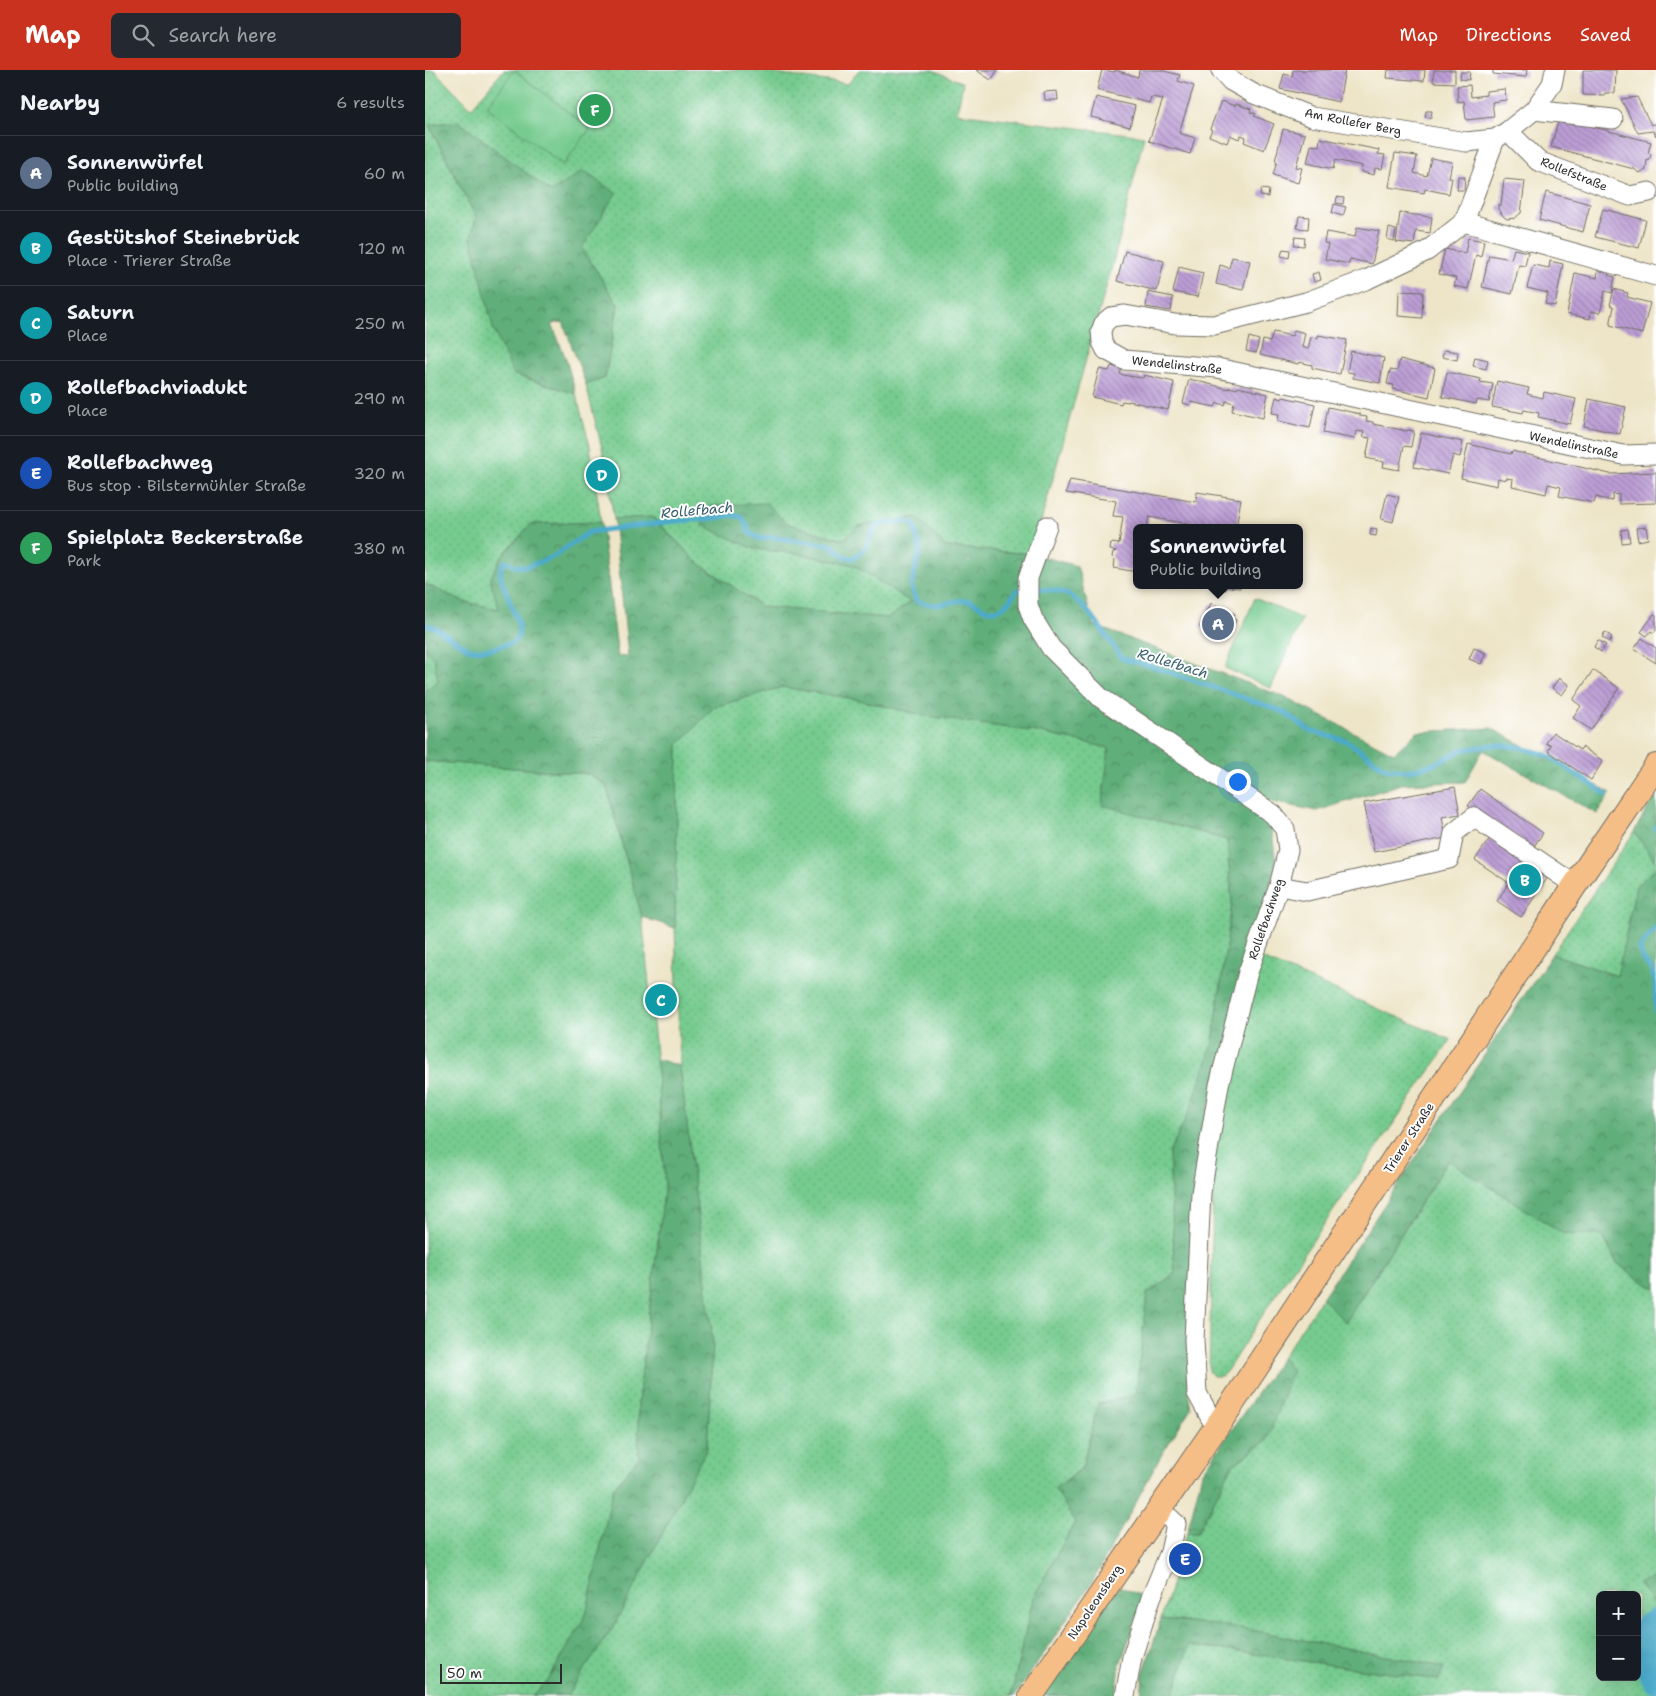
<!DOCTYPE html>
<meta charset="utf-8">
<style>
body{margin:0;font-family:"Shantell Sans",sans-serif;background:#242831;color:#f1f3f6}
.controls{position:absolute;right:15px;bottom:15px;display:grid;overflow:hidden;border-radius:8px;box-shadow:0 5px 20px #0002}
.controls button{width:45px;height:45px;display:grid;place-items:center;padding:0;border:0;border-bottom:1px solid #363941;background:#171b24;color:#f1f3f6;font:25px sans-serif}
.scale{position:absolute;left:15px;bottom:12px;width:122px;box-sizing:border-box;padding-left:5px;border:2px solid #2b2b2b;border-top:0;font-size:14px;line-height:18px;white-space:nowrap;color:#2b2b2b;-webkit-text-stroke:4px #fff;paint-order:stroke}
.you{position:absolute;left:812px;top:711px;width:18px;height:18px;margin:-12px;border:4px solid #fff;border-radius:50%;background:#1a73e8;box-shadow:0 0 0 8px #1a73e833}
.badge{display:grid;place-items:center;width:32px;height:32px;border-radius:50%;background:#c8321e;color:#fff;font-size:16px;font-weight:700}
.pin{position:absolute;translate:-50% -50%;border:2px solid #fff;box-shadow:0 1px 5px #0006}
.popup{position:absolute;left:708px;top:454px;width:170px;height:65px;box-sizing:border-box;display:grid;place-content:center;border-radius:8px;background:#171b24;filter:drop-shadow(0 1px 4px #0005);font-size:16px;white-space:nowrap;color:#9ea1a6}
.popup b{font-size:19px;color:#f1f3f6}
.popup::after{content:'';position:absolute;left:50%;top:100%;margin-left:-10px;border:10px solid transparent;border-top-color:#171b24}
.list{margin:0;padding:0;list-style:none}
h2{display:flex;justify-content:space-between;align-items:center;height:65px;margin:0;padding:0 20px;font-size:21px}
h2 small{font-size:16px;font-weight:400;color:#9ea1a6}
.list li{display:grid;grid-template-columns:32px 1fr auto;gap:15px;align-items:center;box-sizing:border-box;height:75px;padding:0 20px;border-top:1px solid #363941}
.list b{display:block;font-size:19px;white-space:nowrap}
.list p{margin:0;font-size:16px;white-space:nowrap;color:#9ea1a6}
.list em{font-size:16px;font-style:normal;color:#9ea1a6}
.icon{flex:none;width:28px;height:28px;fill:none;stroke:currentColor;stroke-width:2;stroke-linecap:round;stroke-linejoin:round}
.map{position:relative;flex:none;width:1231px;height:1626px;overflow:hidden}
header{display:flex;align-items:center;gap:30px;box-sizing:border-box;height:70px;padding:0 25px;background:#c8321e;color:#fff}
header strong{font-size:24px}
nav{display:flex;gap:28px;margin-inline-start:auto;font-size:18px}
.search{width:350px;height:45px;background:#242831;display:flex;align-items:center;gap:12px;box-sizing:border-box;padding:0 18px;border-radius:8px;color:#9ea1a6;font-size:19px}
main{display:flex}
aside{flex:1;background:#171b24}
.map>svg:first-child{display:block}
</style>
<header>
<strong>Map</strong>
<div class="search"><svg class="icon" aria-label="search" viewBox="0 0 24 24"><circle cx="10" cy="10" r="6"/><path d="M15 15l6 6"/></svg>Search here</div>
<nav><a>Map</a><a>Directions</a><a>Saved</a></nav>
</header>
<main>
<aside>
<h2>Nearby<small>6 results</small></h2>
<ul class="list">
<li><span class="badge" style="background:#5c6f8a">A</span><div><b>Sonnenwürfel</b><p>Public building</p></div><em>60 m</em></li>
<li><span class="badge" style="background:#0f9aa8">B</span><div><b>Gestütshof Steinebrück</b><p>Place · Trierer Straße</p></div><em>120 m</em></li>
<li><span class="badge" style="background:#0f9aa8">C</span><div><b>Saturn</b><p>Place</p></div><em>250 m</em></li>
<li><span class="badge" style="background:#0f9aa8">D</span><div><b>Rollefbachviadukt</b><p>Place</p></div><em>290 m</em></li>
<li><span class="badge" style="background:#1a4fb4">E</span><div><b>Rollefbachweg</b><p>Bus stop · Bilstermühler Straße</p></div><em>320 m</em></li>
<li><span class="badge" style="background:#2e9e5b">F</span><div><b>Spielplatz Beckerstraße</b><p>Park</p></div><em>380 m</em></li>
</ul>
</aside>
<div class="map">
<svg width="1231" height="1626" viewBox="0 0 1231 1626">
<defs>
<pattern id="grass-dots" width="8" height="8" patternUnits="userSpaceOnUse" patternTransform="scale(1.25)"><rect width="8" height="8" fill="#76cb8f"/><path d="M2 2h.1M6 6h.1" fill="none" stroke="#66ae7c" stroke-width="1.8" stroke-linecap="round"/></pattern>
<pattern id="forest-crowns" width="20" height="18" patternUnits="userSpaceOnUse" patternTransform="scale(1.25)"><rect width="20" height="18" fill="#60af7a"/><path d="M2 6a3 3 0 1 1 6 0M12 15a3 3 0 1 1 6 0" fill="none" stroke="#4f8f64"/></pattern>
<pattern id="building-back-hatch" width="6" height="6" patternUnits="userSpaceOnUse" patternTransform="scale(1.25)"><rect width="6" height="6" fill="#bc9ed5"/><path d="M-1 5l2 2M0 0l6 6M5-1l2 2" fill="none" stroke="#9981ad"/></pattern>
</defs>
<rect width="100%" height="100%" fill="#fff"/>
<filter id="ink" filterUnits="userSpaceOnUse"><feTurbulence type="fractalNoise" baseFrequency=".02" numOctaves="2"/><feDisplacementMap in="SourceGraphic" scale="10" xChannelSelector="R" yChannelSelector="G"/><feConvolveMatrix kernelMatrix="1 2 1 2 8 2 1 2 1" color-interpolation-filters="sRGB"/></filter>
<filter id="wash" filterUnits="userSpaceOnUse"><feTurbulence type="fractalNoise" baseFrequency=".0096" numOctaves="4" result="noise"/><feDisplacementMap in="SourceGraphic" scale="20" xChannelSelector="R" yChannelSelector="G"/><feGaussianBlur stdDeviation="1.12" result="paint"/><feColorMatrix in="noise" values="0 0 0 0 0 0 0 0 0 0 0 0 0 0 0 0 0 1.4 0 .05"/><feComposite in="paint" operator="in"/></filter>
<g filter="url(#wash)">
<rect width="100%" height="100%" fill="#eee5c8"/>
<g fill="url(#grass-dots)" stroke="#507b5d">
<polygon points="0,0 9,0 46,38 79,0 323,0 423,14 434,0 508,0 538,13 532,43 719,66 695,167 607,484 521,477 492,447 418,470 361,453 341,433 329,479 370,483 429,495 486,532 463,548 337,537 271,491 228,447 189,449 178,382 161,315 180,308 193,235 157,178 126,122 33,51 4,55 51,147 46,168 88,304 151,324 165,376 176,452 106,454 76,487 74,539 39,532 0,514"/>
<polygon points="0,580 9,588 13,611 0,620"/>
<polygon points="357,617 430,629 501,646 612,662 685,678 677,734 802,770 807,833 788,973 766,1038 744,1083 750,1203 722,1224 711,1325 673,1334 657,1398 630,1418 650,1452 608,1528 586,1626 142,1626 190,1554 282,1378 288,1273 255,996 250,858 253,675 289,637"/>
<polygon points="0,691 164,704 181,715 217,847 230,972 240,1114 213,1332 214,1387 188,1419 161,1545 123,1611 107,1626 0,1626"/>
<polygon points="1209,762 1231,792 1231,798 1211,816 1193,906 1127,884"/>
<polygon points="835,888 1026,970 849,1227 801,1302 796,1306 788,1306 784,1301 789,1086 797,1034 821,960"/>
<polygon points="1023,1090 1139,1164 1177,1165 1192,1193 1212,1208 1231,1219 1231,1508 1214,1514 1231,1539 1231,1542 1212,1559 1212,1525 1175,1525 1175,1607 1212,1607 1212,1590 1231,1626 748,1626 764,1575 1014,1610 1019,1597 810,1557 736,1549 762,1463 772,1463 807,1396 842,1370 854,1292 897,1228 921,1252"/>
</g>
<g fill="url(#forest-crowns)" stroke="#466d52">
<polygon points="33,51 126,122 158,101 191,123 157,178 193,235 180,308 161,315 138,252 127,254 141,289 151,324 88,304 69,261 46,168 51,147 4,55"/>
<polygon points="341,433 361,453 418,470 433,456 492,447 521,477 607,484 652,496 668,555 857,626 969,683 992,662 1066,658 1186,723 1172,744 1058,680 1040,712 977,714 892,741 843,731 851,793 784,1036 763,1322 766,1338 737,1384 669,1509 590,1626 586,1626 608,1528 650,1452 630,1419 657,1398 673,1334 711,1324 722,1224 750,1203 744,1083 766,1038 788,973 807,833 802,770 677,735 684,678 612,662 501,646 430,629 357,617 289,637 253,675 250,858 217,847 181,715 164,704 0,691 0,620 13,611 9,588 0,580 0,514 39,532 74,539 65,509 76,487 106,454 176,452 193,587 203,586 189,449 227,447 271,491 337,537 463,548 486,532 429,495 370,483 329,479 277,455 284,436"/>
<polygon points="1231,724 1231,792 1209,762"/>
<polygon points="1231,798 1231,1219 1212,1208 1192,1193 1177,1165 1139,1164 1023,1090 920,1252 897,1228 1127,884 1192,906 1211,816"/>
<polygon points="231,989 255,996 288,1273 282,1378 190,1554 142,1626 107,1626 123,1611 161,1545 188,1419 214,1387 213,1332 240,1114"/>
<polygon points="857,1287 867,1301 842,1370 807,1396 772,1463 762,1463 777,1403"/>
<polygon points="1231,1508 1231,1539 1214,1513"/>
<polygon points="694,1516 719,1527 695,1594 691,1626 616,1626"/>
<polygon points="1231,1542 1231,1626 1212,1590 1212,1559"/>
<polygon points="736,1549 810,1557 1019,1597 1014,1610 764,1575 748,1626 716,1626 718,1604"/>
</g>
<g fill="#76cb8f" stroke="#507b5d">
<polygon points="89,0 165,59 138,95 62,37"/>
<polygon points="830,528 877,549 846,618 800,598"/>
</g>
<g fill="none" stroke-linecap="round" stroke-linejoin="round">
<g stroke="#4caaca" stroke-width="5">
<path d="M0,554l12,5 34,21 20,-1 21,-6 7,-8 -1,-13 -15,-38 -3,-12 2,-7 5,-4 8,5 11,1 27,-10 36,-25 77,-10 51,-4 14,-3 11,2 5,8 1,7 12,7 11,-2 60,8 14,12 9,1 11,-9 6,-14 6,-10 28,-4 9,3 6,25 -9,39 5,13c9,3 17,5 27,3 9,-2 17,-5 27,-3 9,3 14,11 25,9 10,-1 17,-13 22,-20 16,-1 32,-2 47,3 24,9 43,47 59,66l25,6 134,46 28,20 37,10 38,27 23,3 26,-7 28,-14 31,-5 26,2 28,8 59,39"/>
<polyline points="1230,758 1231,759"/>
<polyline points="1231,857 1215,878 1217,889 1227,899 1230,913 1231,942"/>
</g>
<polyline stroke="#4caaca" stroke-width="29" points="1231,1553 1222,1558 1215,1579 1231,1608"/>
</g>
<g id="blocks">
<g fill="url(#building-back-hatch)">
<polygon points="551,0 573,0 566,10"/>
<polygon points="677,0 690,2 690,0 713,7 714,0 735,0 755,5 753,11 769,16 754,63 770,68 765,84 724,71 738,29 726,27 724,33 672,20"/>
<polygon points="868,0 920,0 914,32 855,19 859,4 867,6"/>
<polygon points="963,0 1000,0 999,11 962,8"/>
<polygon points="1009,0 1030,0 1030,13 1008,12"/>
<polygon points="1068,0 1102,0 1101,7 1068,4"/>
<polygon points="1158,0 1191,0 1190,23 1180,23 1180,26 1158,25"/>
<polygon points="1036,2 1045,2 1044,10 1035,9"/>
<polygon points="1045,15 1046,27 1061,25 1061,21 1080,19 1081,30 1067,32 1069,47 1041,50 1039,31 1033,32 1032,16"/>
<polygon points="632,21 633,30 620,30 619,22"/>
<polygon points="671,27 710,36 705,57 666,47"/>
<polygon points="1212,27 1226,55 1231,53 1231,66 1228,61 1213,63 1196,29"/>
<polygon points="796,31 810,36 811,34 826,39 825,42 831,44 829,46 849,54 839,80 819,72 821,67 816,65 814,69 805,65 802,73 784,66 787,60 785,59"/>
<polygon points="1001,41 1007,41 1006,48 1000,47"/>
<polygon points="1134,48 1226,72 1223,83 1226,84 1224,91 1222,90 1221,100 1214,103 1209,99 1126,77"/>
<polygon points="858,59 880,64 871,97 877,98 873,113 848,105 852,91 850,91"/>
<polygon points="895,68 954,80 953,84 960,85 957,99 950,98 949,105 936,102 937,96 910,90 908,99 882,93 886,75 894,76"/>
<polygon points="970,83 992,86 989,103 1002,106 1006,88 1027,92 1024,108 1027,108 1024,124 1000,119 999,123 964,117"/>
<polygon points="1033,106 1040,107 1039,120 1032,120"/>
<polygon points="1079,109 1100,111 1096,143 1090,148 1082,149 1079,147 1073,139 1073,135 1076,135"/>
<polygon points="836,119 844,120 843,127 835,126"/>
<polygon points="1121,122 1165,134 1158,162 1114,150"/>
<polygon points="912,127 919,128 918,134 911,133"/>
<polygon points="909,134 921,137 918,146 907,143"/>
<polygon points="1178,139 1221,150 1214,178 1170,167"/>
<polygon points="975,143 1007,147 1005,163 991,161 989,174 971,172"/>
<polygon points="874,146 884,147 883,159 872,158"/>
<polygon points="932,157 954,161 947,194 925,189 924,194 900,189 903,174 899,173 901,162 930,167"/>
<polygon points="964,158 971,160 969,171 962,169"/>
<polygon points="870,167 880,168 879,176 869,175"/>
<polygon points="1043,168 1059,171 1056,187 1051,185 1043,219 1029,216 1031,208 1014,204 1020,179 1040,183"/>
<polygon points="858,179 865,180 864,188 856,186"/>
<polygon points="1089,179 1103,182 1100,196 1094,195 1087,224 1057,217 1064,185 1086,189"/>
<polygon points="700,181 739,191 732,221 692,211"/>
<polygon points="807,187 825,191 818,220 791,214 795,195 804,198"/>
<polygon points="1125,191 1138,194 1130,236 1120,234 1123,223 1102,218 1108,195 1124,198"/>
<polygon points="754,197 778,203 773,227 748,222"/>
<polygon points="1173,200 1184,203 1183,205 1190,207 1187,223 1180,221 1175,243 1166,241 1165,249 1142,244 1150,203 1172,208"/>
<polygon points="894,202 896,210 889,212 887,204"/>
<polygon points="1189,219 1203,223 1202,227 1225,233 1217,264 1185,255 1189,237 1185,235"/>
<polygon points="974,221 998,222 997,248 973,246"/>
<polygon points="723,222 748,227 746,241 721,237"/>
<polygon points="869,260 880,263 877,277 883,279 886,267 893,268 893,265 922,270 915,304 887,298 887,295 874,292 873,294 835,285 838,270 845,272 848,262 867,266"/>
<polygon points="824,267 834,270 831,283 821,281"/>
<polygon points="1019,280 1033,282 1032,290 1017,287"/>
<polygon points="926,281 959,288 955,313 928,308 929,303 922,302"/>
<polygon points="1050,287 1063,290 1061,299 1048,296"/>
<polygon points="975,289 1010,298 1004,327 968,319 969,315 962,314 965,300 972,301"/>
<polygon points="686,296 697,298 695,304 703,306 718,308 719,305 749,312 743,340 704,331 704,332 697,331 696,334 667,327 674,299 684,301"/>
<polygon points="1022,302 1056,309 1055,312 1068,314 1064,332 1052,330 1051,334 1017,327"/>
<polygon points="764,309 804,319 804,317 812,319 813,317 843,324 838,348 807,341 809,333 801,331 800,335 792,333 790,337 766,332 765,335 758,333"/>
<polygon points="1072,311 1104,318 1102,324 1118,328 1119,322 1151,329 1145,354 1113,347 1114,343 1099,340 1098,343 1067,337"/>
<polygon points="851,327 857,329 858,327 890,334 885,358 853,351 854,344 847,343"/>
<polygon points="1164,329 1201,337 1195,364 1159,356"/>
<polygon points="903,337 935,344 935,346 942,347 941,351 948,352 948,354 982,361 983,360 989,361 986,377 979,376 974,400 958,397 959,392 941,388 945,368 938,367 939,362 932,361 930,369 898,363"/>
<polygon points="996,363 1038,372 1035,387 1028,385 1023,404 989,397"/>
<polygon points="1043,374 1086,384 1087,381 1185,404 1231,402 1231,433 1194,434 1194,425 1188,424 1187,431 1171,427 1169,433 1134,426 1136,417 1123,414 1121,424 1087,416 1088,409 1081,408 1080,410 1073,408 1072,416 1036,408"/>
<polygon points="645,410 771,432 772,422 816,429 811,458 762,458 763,454 724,447 722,458 712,458 712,502 689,498 690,490 687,487 688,482 691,481 685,480 686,473 694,474 698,447 688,446 691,431 641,423"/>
<polygon points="962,424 974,427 968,452 956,449"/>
<polygon points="1221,457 1223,469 1213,471 1211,458"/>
<polygon points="946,458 952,460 951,466 945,465"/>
<polygon points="1203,459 1205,472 1197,473 1196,460"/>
<polygon points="783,515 815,515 815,518 802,517 801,520"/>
<polygon points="786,533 810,544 808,548 811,550 805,565 801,563 799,568 775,557"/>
<polygon points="1229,544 1231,545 1231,560 1229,563 1226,561 1222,566 1216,562"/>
<polygon points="1180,562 1187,567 1184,572 1177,567"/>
<polygon points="1217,568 1231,578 1231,593 1209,579"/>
<polygon points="1173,570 1181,575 1176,582 1169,577"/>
<polygon points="1049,578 1061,583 1056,594 1044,589"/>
<polygon points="1168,600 1194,618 1166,660 1148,648 1156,636 1148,630"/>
<polygon points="1134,608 1144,615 1137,625 1127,618"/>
<polygon points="1128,662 1155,680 1157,677 1178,691 1166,710 1123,681 1126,676 1121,673"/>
<polygon points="1030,717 1035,744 1017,747 1021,768 949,782 939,733"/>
<polygon points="1055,719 1118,763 1107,779 1043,736"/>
<polygon points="1065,768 1123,807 1096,847 1072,831 1084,813 1050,790"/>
</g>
</g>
</g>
<g filter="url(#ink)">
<use href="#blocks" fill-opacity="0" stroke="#6f6c62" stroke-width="1"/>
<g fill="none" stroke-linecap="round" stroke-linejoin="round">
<defs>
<g id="minor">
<polyline points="796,0 806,11 829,24 887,47 1041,72 1070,69 1083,61 1109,40 1127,14 1130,0"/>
<polyline points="1109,40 1188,49"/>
<polyline points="1083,61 1113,91 1205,126 1224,122"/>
<polyline points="1070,69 1039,152 1002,181 943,209 881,232 789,255 750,254 700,245 686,247 679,253 676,261 677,272 681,280 699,290 792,298 1198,385 1231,384"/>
<polyline points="1039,152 1231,206"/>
<polyline points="622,456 603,508 603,535 608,549 626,578 676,628 848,744 860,759 863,780 854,816 823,902 794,1015 776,1123 769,1270 772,1323 791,1358"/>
<polyline points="854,816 882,821 1024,789 1029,763 1049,747 1150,815"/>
<polyline points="700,1626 707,1587 726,1528 745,1482 751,1454 734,1438"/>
</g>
<polyline id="major" points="606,1626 805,1337 1150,815 1231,696"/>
</defs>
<use href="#minor" stroke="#6f6c62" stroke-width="21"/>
<use href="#major" stroke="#6f6c62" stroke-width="26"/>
<use href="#minor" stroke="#fff" stroke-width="19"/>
<use href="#major" stroke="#f6be87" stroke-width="24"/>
</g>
</g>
<g text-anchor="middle" stroke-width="4" stroke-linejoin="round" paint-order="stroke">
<g font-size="12" fill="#2b2b2b" stroke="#fff">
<text transform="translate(928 52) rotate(11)" y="4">Am Rollefer Berg</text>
<text transform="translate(1149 104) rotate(22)" y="4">Rollefstraße</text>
<text transform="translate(752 295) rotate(6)" y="4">Wendelinstraße</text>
<text transform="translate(1149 375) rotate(12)" y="4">Wendelinstraße</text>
<text transform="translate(841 849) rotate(-71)" y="4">Rollefbachweg</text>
<text transform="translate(984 1068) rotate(-57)" y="4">Trierer Straße</text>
<text transform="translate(670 1532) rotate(-56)" y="4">Napoleonsberg</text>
</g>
<g font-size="14" font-style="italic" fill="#385e6b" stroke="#fff">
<text transform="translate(272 440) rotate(-5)" y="5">Rollefbach</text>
<text transform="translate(748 593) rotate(17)" y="5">Rollefbach</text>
</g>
</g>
</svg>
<div class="controls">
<button>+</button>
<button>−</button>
</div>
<div class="scale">50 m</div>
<div class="you"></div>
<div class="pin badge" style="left:793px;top:554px;background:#5c6f8a">A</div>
<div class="popup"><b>Sonnenwürfel</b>Public building</div>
<div class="pin badge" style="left:1100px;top:810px;background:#0f9aa8">B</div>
<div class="pin badge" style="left:236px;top:930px;background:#0f9aa8">C</div>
<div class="pin badge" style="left:177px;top:405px;background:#0f9aa8">D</div>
<div class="pin badge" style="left:760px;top:1489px;background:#1a4fb4">E</div>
<div class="pin badge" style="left:170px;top:40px;background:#2e9e5b">F</div>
</div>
</main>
